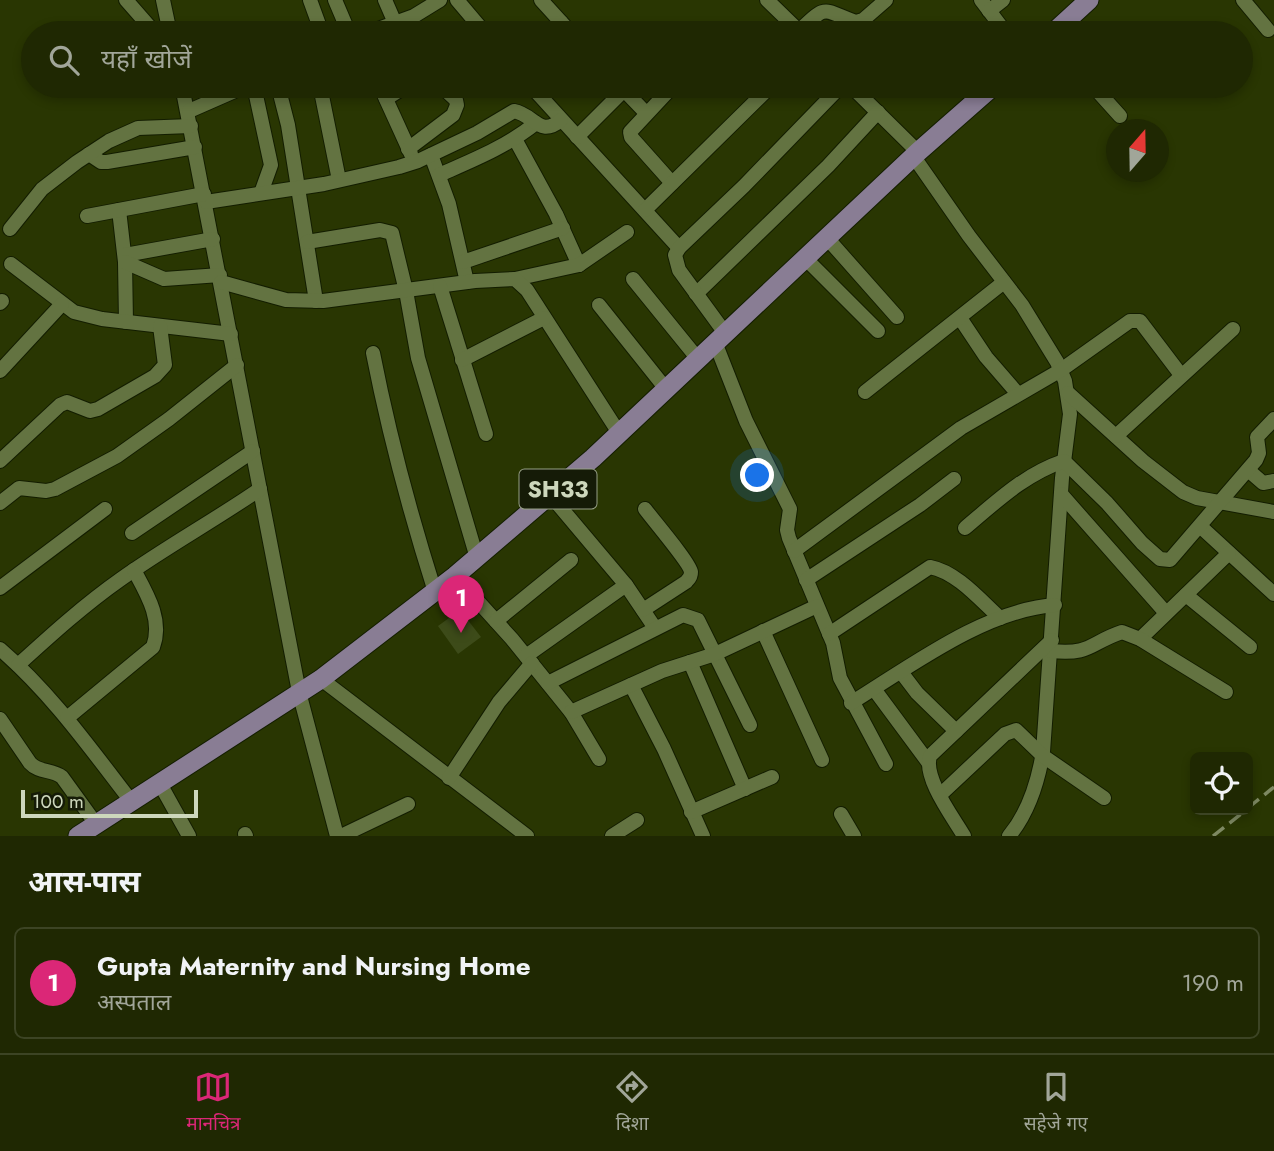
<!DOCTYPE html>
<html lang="hi">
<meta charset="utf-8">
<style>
body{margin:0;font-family:Jost,"Noto Sans Devanagari",sans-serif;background:#2c3411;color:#f1f3f6}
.controls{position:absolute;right:21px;bottom:21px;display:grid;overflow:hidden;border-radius:10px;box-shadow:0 4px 10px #0003}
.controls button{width:63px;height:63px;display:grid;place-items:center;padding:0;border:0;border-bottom:2px solid #3c4424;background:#1f2802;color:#f1f3f6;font:35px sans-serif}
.compass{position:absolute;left:1106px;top:119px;width:63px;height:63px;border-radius:50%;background:#1f2802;box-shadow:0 4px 10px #0003;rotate:20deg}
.scale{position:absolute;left:21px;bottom:18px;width:177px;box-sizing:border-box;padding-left:7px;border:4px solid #cdd7bc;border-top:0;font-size:19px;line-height:24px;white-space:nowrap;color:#cdd7bc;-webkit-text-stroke:5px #151b07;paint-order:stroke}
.you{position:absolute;left:758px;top:476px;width:24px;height:24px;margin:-18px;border:5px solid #fff;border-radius:50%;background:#1a73e8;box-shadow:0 0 0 10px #1a73e833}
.badge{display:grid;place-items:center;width:46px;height:46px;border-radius:50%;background:#db2777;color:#fff;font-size:23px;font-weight:700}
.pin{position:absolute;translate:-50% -58px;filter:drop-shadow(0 2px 4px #0008)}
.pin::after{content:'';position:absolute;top:37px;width:24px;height:21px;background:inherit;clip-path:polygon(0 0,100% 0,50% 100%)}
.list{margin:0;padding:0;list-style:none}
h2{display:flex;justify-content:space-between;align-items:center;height:91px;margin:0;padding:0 28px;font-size:30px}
h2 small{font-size:23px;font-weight:400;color:#a1a699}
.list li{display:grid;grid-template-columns:46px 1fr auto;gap:21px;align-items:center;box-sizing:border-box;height:112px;margin:0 14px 14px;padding:0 14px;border:2px solid #3c4424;border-radius:10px}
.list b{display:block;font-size:26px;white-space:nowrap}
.list p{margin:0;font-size:23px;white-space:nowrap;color:#a1a699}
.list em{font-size:23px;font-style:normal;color:#a1a699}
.icon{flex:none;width:38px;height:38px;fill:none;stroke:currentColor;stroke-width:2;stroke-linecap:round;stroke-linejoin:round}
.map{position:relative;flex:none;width:1274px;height:836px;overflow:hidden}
.search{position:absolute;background:#1f2802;box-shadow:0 4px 10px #0003;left:21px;right:21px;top:21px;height:77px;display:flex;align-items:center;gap:18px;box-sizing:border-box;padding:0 24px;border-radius:38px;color:#a1a699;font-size:26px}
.sheet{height:217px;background:#1f2802}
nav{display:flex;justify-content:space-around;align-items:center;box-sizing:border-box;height:98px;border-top:2px solid #3c4424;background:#1f2802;font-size:19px;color:#a1a699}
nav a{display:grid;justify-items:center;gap:4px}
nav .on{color:#db2777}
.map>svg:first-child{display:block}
</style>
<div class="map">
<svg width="1274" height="836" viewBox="0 0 1274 836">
<rect width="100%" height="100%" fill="#293602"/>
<polygon fill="#3d4b19" points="460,610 481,637 458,654 438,626"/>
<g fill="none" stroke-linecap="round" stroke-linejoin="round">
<defs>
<g id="minor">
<polyline points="126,0 155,33"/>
<polyline points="163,0 170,33"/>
<polyline points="310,0 322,33"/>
<polyline points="335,0 349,33"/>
<polyline points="385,0 395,23"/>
<polyline points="457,0 485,33"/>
<polyline points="541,0 571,33"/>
<polyline points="767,0 801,33"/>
<polyline points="981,0 1006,33"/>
<polyline points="1243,0 1268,30"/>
<polyline points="989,11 1003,0"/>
<path d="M799,31c29,-28 23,-21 57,-9l7,-2 23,-20"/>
<polyline points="367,33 414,16 440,0"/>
<polyline points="548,33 561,22"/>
<polyline points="182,86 299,692 337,836"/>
<polyline points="254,86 271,165 261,193"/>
<polyline points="278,86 288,125 316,301"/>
<polyline points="320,86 339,180"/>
<polyline points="380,86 411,154"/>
<polyline points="531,86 679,248"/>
<polyline points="620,86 646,113"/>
<polyline points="851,86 918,152"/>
<polyline points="1093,86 1120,116"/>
<polyline points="386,99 406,86"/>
<polyline points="189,111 246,86"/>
<polyline points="577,137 624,90"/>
<polyline points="515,139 556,214 579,265"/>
<polyline points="408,149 453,115 457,105 456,100 441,86"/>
<polyline points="89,154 101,162 107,162 195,147"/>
<polyline points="431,155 449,204 467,282"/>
<path d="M914,157l55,79 53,69 35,57 8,19 5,33 -8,64 -19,274c-5,30 -14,60 -34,84"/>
<path d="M439,175c34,-15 67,-28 97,-52"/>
<polyline points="672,183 631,137 630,132 672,87"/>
<path d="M206,202l118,-18 75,-17 19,-6 59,-28 37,-22c21,4 25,27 47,9"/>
<polyline points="119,210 125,262 126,322"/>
<polyline points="645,210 771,86"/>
<polyline points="87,216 204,194"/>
<polyline points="10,229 42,189 77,162 109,141 138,128 191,126"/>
<polyline points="827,238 897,317"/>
<polyline points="307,242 380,230 392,233 406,291 418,358 477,558"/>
<polyline points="125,255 213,239"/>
<polyline points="805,258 878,331"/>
<polyline points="125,262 164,279 220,275"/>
<polyline points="463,262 563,228"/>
<polyline points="11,264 74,312 102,319 231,334"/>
<polyline points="515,279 579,265 627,232"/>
<polyline points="633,279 698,359"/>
<polyline points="221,282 286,300 323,301 475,281 515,279 527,290 619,433"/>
<polyline points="440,286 486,434"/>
<polyline points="696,294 828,166 878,112"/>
<polyline points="0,303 2,301"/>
<polyline points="599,305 666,389"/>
<polyline points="960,318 986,357 1018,394"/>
<polyline points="725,333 679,270 675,255 679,248 744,186 841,86"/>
<polyline points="715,342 746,421 790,509 787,530 789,538 833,643 840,678 886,764"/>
<path d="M373,353c16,82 37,160 62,239"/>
<polyline points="462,360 544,318"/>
<polyline points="0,371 62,304"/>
<polyline points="865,392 1004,282"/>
<polyline points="1068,393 1143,461 1183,492 1197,498 1274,512"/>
<polyline points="1116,436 1233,329"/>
<polyline points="0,461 60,405 67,402 90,411 98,409 155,376 165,365 160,326"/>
<polyline points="1248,470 1263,483 1274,481"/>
<polyline points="1061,494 1166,613"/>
<polyline points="551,496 626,585 655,628"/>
<polyline points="0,503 19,488 46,491 55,489 117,456 169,419 237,365"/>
<polyline points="1201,527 1274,594"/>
<path d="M965,528c32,-27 60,-54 99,-67l43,42 35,40 18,16 10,1 86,-100 3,-7 -2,-16 17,-18"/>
<polyline points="132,533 253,451"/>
<polyline points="794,551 961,428 1061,370 1130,321 1140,321 1181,375"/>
<polyline points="455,576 512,639 571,712 599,759"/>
<polyline points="806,580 920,505 954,479"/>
<polyline points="0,588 105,509"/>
<polyline points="1186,595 1250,647"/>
<path d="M643,610l43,-28c3,-4 5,-4 5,-10 -1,-9 -38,-52 -46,-63"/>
<polyline points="496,621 571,560"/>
<polyline points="763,631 822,760"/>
<path d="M829,634l101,-67c27,5 51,34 70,51"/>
<polyline points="1140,639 1229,553"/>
<path d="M0,649c51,44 90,99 131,152"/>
<path d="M1051,651c41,4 38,-8 71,-19l18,7 86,53"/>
<polyline points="526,656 626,585"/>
<polyline points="690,662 745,789"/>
<path d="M18,665c33,-30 66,-60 103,-86 45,-32 94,-59 139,-90"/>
<polyline points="901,672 917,693 956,731"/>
<polyline points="321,679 527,836"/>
<polyline points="548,683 683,615 698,620 750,725"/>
<polyline points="631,685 664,749 703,836"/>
<polyline points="874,689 928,762"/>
<path d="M851,703c60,-37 134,-93 204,-98"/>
<polyline points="571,712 662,671 715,654 817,606"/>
<path d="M67,718l86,-71c10,-27 -6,-53 -19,-77"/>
<path d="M0,719l30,44c9,10 22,6 32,14l34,47"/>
<polyline points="449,778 499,702 532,663"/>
<polyline points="159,782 189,836"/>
<polyline points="940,795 1005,734 1016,730 1043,756 1104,798"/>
<polyline points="691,812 772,777"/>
<polyline points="841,814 854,836"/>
<polyline points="245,834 246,836"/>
<polyline points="341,836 408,804"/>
<polyline points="612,836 637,820"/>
<path d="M964,836c-11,-19 -41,-58 -34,-80l122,-116"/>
</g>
<g id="primary">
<polyline points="1053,33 1089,0"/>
<polyline points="78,836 321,679 455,576 593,458 918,152 993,86"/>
</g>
</defs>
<use href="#minor" stroke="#131d00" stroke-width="16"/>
<use href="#primary" stroke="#131d00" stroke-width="21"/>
<use href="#minor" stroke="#637341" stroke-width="14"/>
<use href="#primary" stroke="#897d94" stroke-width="19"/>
<g stroke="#7e8962" stroke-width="3.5" stroke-dasharray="14 7" stroke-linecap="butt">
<polyline points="1248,808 1274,787"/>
<polyline points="1213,836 1246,810"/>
</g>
</g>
<g text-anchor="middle" stroke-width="7" stroke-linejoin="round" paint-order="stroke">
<rect fill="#151b07" stroke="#969f86" stroke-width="2" x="519.5" y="469.5" width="77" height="39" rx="5"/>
<g font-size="23" font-weight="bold" fill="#cdd7bc">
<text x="558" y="497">SH33</text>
</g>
</g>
</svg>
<div class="controls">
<button><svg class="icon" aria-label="locate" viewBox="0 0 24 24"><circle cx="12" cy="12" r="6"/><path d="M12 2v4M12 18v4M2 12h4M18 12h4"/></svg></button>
</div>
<svg class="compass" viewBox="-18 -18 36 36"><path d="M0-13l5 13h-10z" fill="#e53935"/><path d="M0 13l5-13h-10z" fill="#a1a699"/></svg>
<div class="scale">100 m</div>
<div class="you"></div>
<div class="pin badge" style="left:461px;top:633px">1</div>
<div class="search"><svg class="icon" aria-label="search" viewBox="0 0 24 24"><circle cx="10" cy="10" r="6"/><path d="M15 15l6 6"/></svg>यहाँ खोजें</div>
</div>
<section class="sheet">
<h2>आस-पास<small></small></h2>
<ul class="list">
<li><span class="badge">1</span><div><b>Gupta Maternity and Nursing Home</b><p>अस्पताल</p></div><em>190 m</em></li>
</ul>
</section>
<nav>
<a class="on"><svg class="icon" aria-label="map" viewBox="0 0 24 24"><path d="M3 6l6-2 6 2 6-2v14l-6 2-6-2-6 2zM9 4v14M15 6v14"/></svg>मानचित्र</a>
<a><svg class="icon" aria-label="directions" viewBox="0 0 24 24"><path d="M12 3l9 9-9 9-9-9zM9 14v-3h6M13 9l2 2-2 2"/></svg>दिशा</a>
<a><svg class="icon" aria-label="saved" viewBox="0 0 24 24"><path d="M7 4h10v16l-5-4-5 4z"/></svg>सहेजे गए</a>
</nav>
